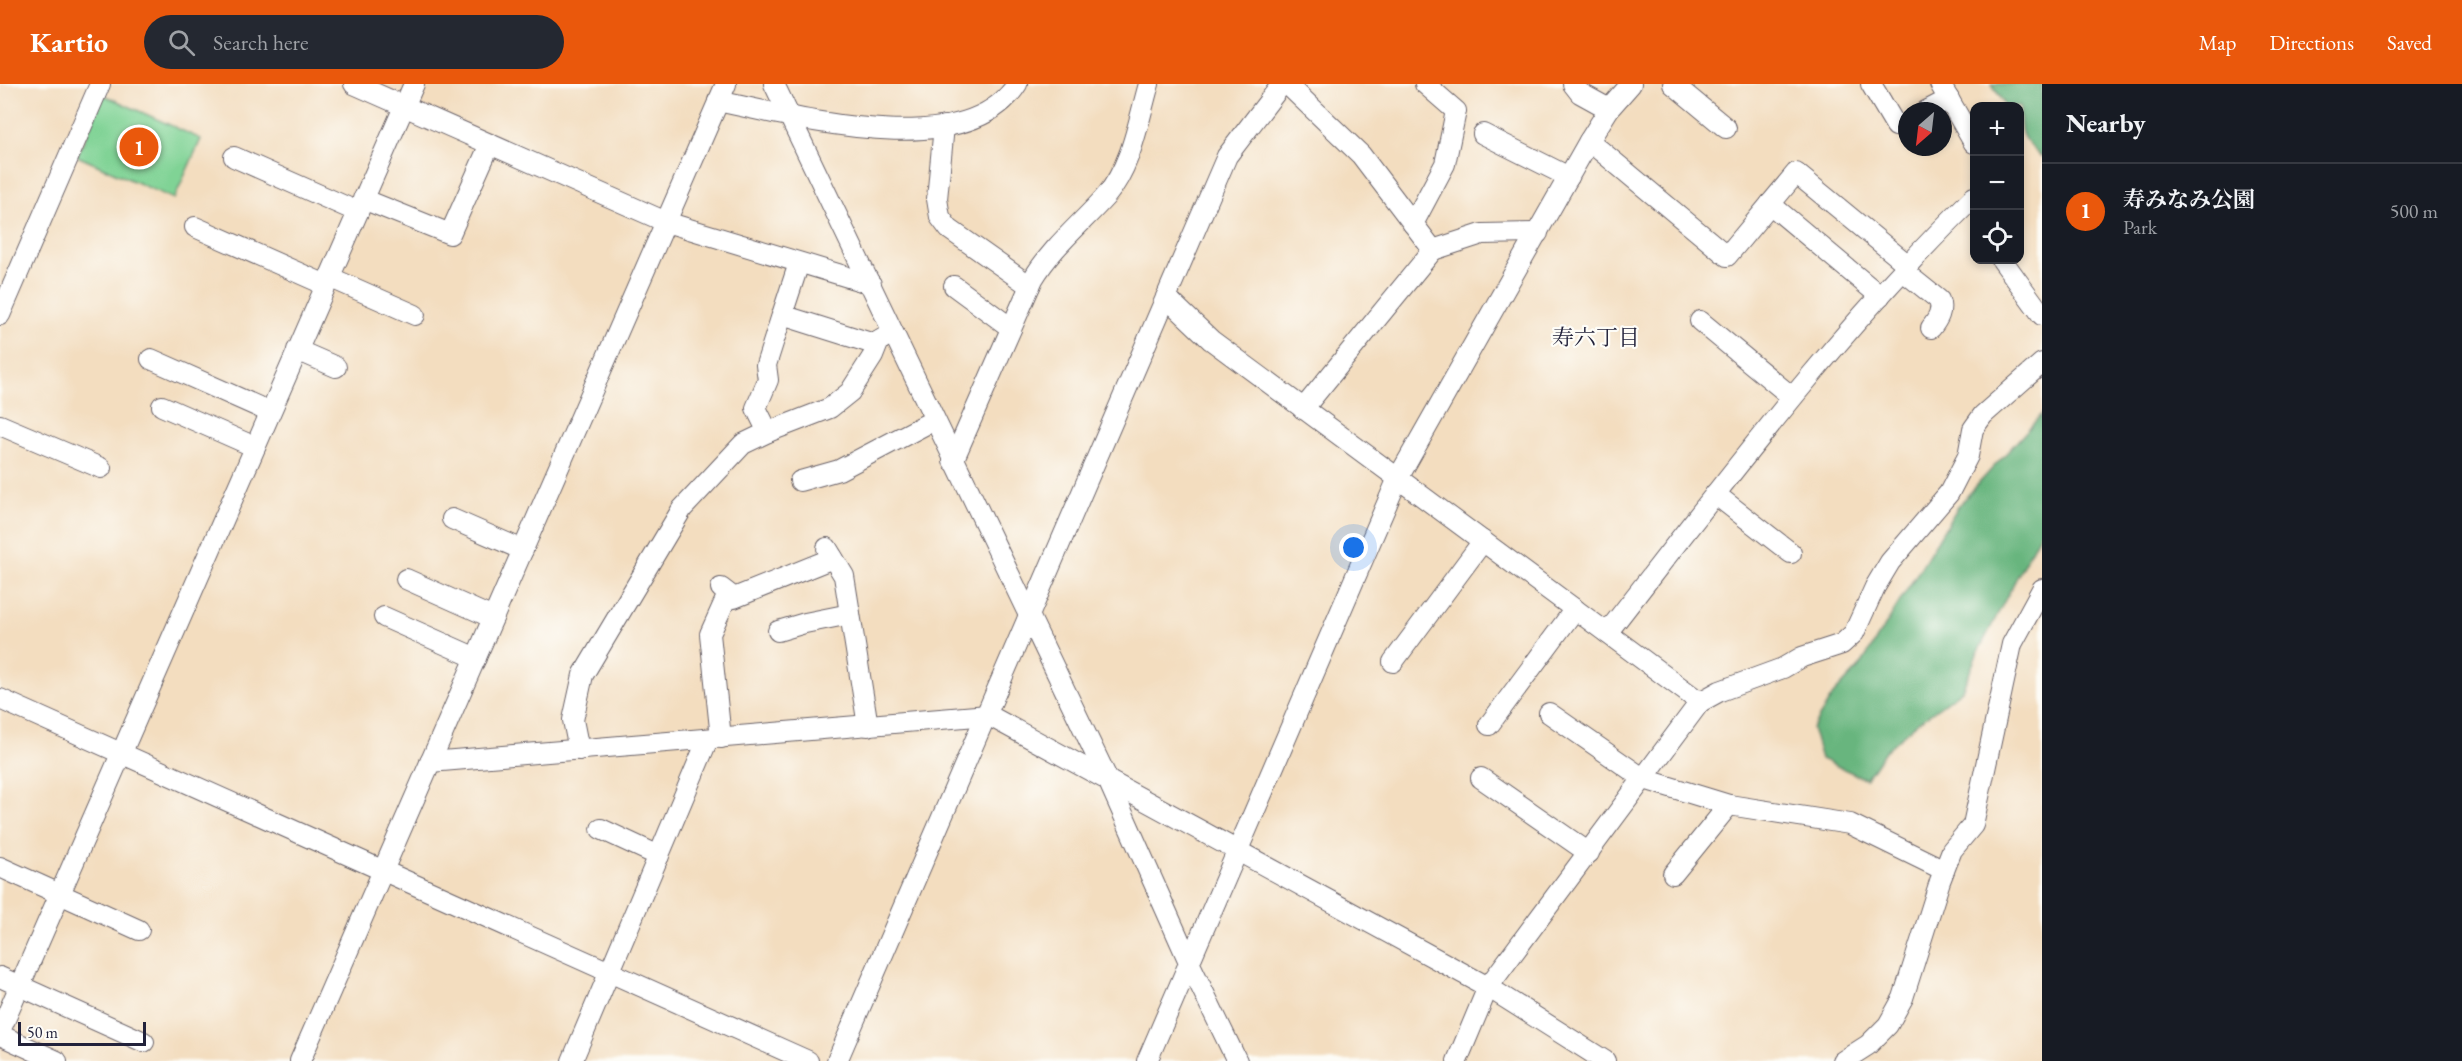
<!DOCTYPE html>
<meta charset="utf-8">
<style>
body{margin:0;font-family:"EB Garamond","Noto Serif JP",serif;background:#242831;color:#f1f3f6}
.controls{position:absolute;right:18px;top:18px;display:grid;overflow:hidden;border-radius:12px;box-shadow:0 3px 9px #0003}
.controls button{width:54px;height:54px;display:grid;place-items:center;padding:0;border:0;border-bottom:2px solid #363941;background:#171b24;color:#f1f3f6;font:30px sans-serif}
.compass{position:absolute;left:1898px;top:18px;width:54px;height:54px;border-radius:50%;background:#171b24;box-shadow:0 3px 9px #0003;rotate:208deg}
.scale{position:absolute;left:18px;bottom:15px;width:128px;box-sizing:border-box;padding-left:6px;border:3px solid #22223b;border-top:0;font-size:16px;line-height:21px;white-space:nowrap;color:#22223b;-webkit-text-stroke:4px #fdfcf7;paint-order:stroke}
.you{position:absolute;left:1354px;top:464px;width:21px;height:21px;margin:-15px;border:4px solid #fff;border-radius:50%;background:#1a73e8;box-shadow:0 0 0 9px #1a73e833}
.badge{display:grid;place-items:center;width:39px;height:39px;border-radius:50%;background:#ea580c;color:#fff;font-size:20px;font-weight:700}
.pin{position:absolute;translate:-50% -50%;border:3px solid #fff;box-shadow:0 2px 6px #0006}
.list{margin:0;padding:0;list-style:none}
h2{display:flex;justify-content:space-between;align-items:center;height:78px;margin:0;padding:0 24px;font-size:26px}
h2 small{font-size:20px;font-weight:400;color:#9ea1a6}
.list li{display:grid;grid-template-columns:39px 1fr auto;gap:18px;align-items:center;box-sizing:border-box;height:96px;padding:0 24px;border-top:2px solid #363941}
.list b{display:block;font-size:22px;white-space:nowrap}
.list p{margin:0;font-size:20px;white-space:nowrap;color:#9ea1a6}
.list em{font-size:20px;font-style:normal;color:#9ea1a6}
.icon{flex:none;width:33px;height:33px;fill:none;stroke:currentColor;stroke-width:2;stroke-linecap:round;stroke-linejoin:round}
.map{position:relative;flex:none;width:2042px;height:977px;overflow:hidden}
header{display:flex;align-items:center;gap:36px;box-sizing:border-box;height:84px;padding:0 30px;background:#ea580c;color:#fff}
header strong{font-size:28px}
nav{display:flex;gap:33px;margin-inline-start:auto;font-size:21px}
.search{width:420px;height:54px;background:#242831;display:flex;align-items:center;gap:15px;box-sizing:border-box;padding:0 21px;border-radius:33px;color:#9ea1a6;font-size:22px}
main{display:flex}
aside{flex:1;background:#171b24}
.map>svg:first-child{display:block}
</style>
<header>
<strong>Kartio</strong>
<div class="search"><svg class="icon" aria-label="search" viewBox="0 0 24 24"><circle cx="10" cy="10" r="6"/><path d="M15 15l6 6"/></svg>Search here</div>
<nav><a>Map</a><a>Directions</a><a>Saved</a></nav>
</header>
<main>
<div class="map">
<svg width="2042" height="977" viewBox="0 0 2042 977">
<rect width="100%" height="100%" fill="#fdfcf7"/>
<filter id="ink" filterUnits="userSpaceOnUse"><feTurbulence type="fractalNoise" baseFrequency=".0167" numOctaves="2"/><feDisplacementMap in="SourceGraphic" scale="12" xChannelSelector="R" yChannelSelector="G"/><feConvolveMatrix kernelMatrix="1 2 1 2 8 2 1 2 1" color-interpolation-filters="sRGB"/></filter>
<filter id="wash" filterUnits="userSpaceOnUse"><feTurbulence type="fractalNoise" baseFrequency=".008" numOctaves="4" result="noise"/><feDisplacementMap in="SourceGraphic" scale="24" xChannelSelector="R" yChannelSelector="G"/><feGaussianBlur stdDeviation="1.35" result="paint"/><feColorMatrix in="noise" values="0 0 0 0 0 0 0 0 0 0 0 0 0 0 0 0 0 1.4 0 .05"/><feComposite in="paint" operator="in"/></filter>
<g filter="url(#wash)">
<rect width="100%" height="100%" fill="#f3ddbf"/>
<polygon fill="#80d395" stroke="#517a68" stroke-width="1.5" points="104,11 201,55 174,115 77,72"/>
<g fill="#68b57e" stroke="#456c5c" stroke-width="1.5">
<path d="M1992,0h50v73c-22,-21 -22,-20 -22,-51h-15z"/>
<polygon points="2042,330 2042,445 1978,568 1962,606 1917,639 1885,667 1866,695 1821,675 1812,644 1833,611 1861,581 1959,421"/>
</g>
</g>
<g filter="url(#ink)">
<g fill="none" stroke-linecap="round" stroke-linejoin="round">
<defs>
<g id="minor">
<polyline points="354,0 666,138 871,200"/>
<polyline points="774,0 1108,696 1189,878 1237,977"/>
<polyline points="1287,0 1361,71 1433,166 1303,325"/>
<polyline points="1573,0 1580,9 1609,25"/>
<polyline points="1673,0 1726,44"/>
<polyline points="1871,0 1896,42"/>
<polyline points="1940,0 1974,59"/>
<path d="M718,17c77,16 248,64 299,-17"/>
<polyline points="1926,27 1949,15"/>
<polyline points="944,42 937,115 940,133 949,145 1030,202"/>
<polyline points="1483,50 1569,93"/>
<polyline points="1589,57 1727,172 1796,89 1908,181"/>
<polyline points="234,73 358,128"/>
<polyline points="363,115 450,150 490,60"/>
<polyline points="1770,120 1880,212"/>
<polyline points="1413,140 1445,80 1456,27 1425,0"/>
<polyline points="195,143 326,201"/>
<polyline points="1433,166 1482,150 1538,149"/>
<polyline points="2002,176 2042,231"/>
<polyline points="799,179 782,231 874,260 887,252"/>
<path d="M1903,187l36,29c4,11 -1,19 -8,28"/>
<polyline points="329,193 415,231"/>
<polyline points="954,202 1011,244"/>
<polyline points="1166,213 1211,256 1607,549"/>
<polyline points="0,231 100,0"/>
<polyline points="1700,237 1792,313"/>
<polyline points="297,266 336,283"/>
<polyline points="151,275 270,328"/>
<polyline points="162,322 255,363"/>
<polyline points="0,341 101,384"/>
<polyline points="768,348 756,324 768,296 766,281 782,231"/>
<path d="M953,377l80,-182c19,-32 48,-55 73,-83 26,-31 32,-74 43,-112"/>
<polyline points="800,397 839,386 934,336"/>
<polyline points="1715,410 1791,469"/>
<polyline points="452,435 523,466"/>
<polyline points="827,464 844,492 868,642"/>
<polyline points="406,495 493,534"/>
<polyline points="721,504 734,514 833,474"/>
<polyline points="384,533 476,574"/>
<polyline points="778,547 805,539 850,530"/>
<polyline points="1393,578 1483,457"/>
<polyline points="0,615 808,977"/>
<polyline points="1700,618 1720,607 1783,584 1802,573 1842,560 1854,549 1875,503 1890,478 1949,409 1968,372 1973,345 1983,331 2042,279"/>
<polyline points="1549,629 1644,695 1729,721 1850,740 1944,786"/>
<polyline points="1489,641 1575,525"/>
<polyline points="721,654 710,550 728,510"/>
<polyline points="579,666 573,636 583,591 682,425 743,360 768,348 830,324 850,308 873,272 879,257"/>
<polyline points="430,678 988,631 1488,903 1605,977"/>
<polyline points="1481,694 1589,769"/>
<polyline points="601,745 659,772"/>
<polyline points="0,783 139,846"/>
<polyline points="1673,790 1729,721"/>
<polyline points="0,893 144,958"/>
<polyline points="0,947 414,0"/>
<polyline points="0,951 57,977"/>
<polyline points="300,977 726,0"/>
<polyline points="572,977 708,655"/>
<polyline points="837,977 1227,72 1282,0"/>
<polyline points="1147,977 1398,394 1589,57 1609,25 1631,0"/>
<path d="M1457,977l31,-74 212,-285 -93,-69c117,-150 231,-303 367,-436"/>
<polyline points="1843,977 1868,961 1888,941 1903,914 1940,797 1952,766 1973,741 2012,560 2042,505"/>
</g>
</defs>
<use href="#minor" stroke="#6b6369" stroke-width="22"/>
<use href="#minor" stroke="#fff" stroke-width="20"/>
</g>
</g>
<g text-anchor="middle" stroke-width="4.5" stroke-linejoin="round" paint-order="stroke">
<g font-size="22" fill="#22223b" stroke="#fdfcf7">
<text x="1596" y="261">寿六丁目</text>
</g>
</g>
</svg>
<div class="controls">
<button>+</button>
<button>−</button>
<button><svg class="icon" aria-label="locate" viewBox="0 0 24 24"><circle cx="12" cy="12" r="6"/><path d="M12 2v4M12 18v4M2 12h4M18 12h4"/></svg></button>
</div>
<svg class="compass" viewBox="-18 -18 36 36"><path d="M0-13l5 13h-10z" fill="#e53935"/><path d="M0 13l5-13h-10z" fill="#9ea1a6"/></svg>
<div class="scale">50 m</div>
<div class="you"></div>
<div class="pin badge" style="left:139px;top:63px">1</div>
</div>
<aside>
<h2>Nearby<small></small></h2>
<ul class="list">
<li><span class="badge">1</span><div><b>寿みなみ公園</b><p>Park</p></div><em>500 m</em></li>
</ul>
</aside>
</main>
